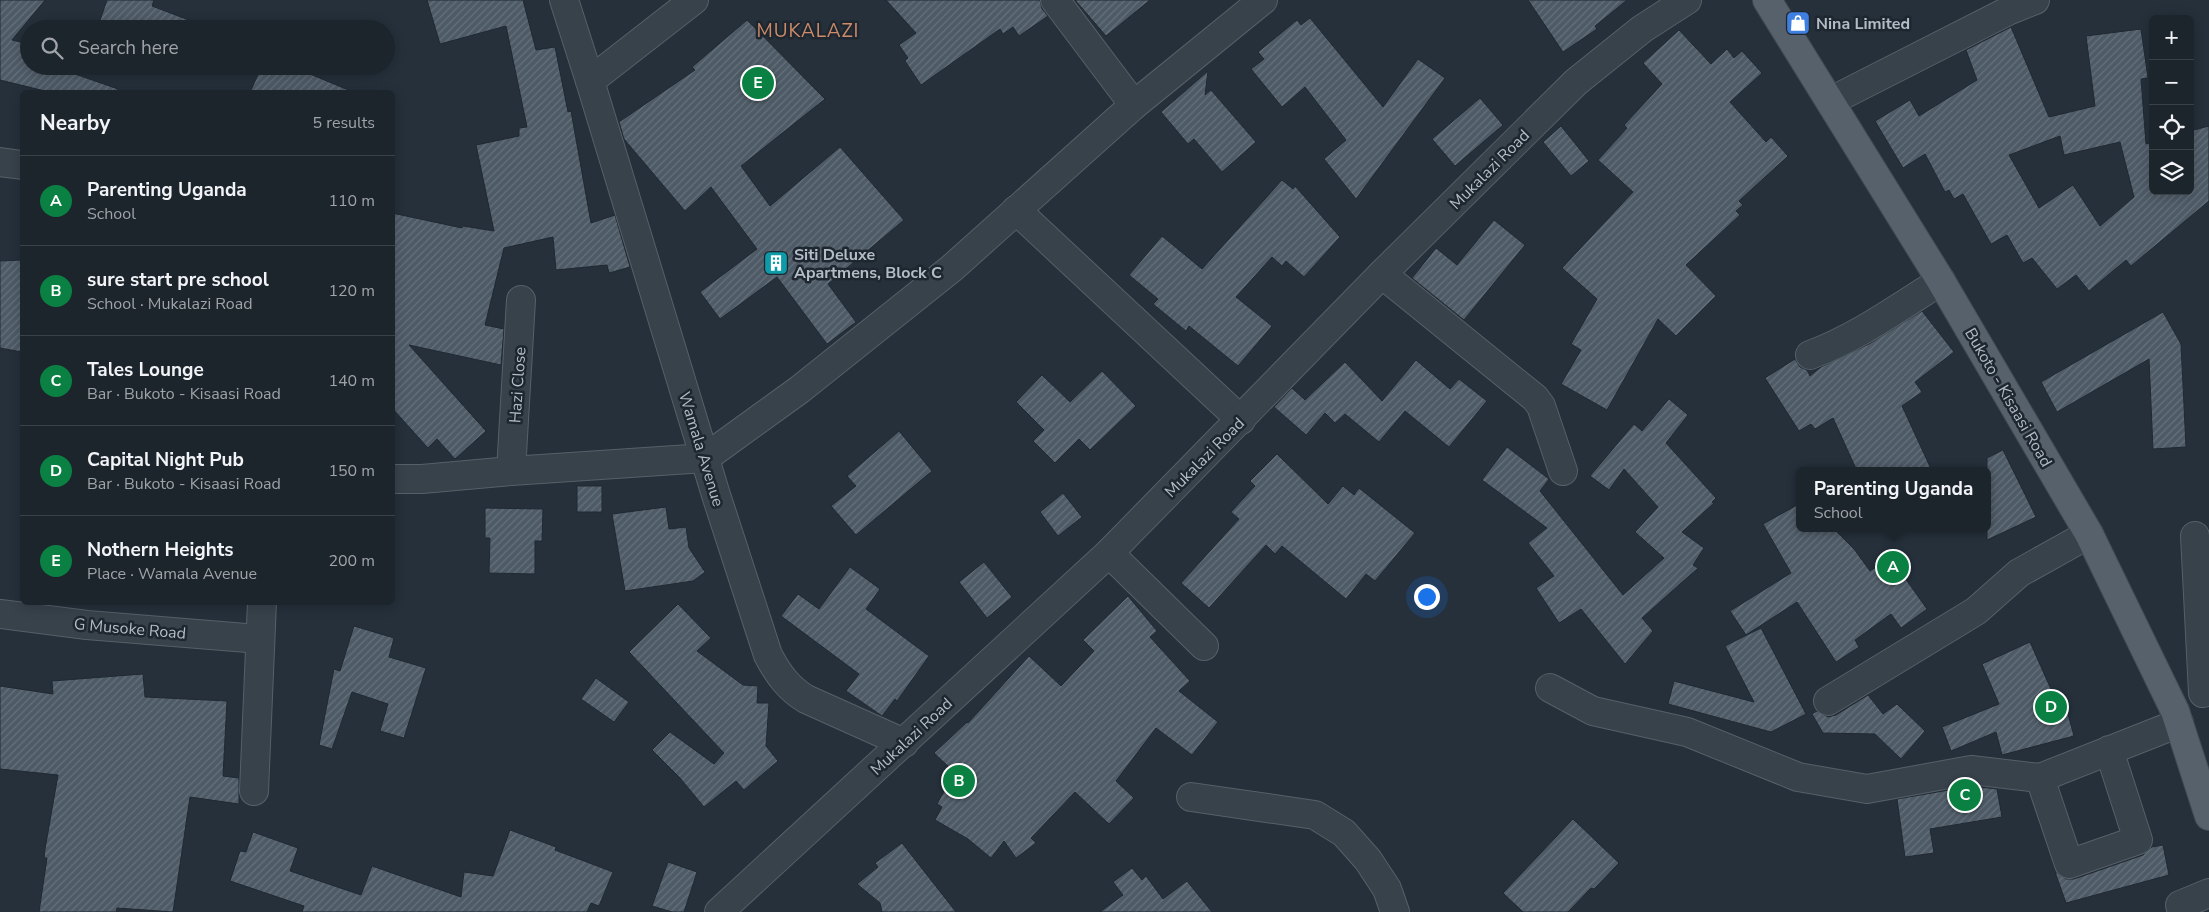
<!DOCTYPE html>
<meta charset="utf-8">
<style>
body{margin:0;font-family:"Nunito Sans",sans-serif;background:#252c34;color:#f1f3f6}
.controls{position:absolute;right:15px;top:15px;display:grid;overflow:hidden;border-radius:8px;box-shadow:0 2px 12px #0003}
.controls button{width:45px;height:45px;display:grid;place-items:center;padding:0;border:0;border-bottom:1px solid #3a4148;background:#1c242c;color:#f1f3f6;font:25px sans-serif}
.you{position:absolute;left:1426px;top:596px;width:18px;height:18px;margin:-12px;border:4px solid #fff;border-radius:50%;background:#1a73e8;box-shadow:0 0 0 8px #1a73e833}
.badge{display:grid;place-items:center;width:32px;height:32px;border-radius:50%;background:#0b8043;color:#fff;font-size:16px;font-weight:700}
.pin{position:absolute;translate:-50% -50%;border:2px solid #fff;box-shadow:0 1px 5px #0006}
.popup{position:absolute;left:1796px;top:467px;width:195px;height:65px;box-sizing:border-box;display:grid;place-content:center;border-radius:8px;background:#1c242c;filter:drop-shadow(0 1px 4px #0005);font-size:16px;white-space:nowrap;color:#a0a4a9}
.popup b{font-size:19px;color:#f1f3f6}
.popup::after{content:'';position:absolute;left:50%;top:100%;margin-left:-10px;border:10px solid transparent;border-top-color:#1c242c}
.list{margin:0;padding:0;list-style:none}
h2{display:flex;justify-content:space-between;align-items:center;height:65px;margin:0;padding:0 20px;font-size:21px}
h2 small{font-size:16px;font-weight:400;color:#a0a4a9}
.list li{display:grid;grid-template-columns:32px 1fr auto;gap:15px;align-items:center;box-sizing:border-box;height:90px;padding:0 20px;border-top:1px solid #3a4148}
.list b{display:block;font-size:19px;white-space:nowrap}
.list p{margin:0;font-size:16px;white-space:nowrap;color:#a0a4a9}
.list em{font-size:16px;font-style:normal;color:#a0a4a9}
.icon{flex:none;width:28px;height:28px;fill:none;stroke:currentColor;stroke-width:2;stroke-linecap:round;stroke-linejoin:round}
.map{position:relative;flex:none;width:2209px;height:912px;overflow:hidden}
.search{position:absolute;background:#1c242c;box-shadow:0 2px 12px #0003;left:20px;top:20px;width:375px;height:55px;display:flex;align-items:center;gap:12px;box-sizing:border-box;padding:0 18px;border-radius:28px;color:#a0a4a9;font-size:19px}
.panel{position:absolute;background:#1c242c;box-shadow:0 2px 12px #0003;left:20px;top:90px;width:375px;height:515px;border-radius:8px}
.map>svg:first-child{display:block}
</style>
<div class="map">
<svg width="2209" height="912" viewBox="0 0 2209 912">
<defs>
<pattern id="building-hatch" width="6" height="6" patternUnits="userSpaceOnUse" patternTransform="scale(1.25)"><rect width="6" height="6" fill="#4e5b67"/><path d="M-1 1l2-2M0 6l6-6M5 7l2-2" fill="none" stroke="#65717b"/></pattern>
</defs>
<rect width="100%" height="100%" fill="#25303b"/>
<g fill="url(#building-hatch)" stroke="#202932" fill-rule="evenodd">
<polygon points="0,0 45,0 12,40 29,44 29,66 52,66 118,89 117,92 49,92 0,80"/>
<polygon points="107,0 154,0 152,6 207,27 206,29 97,29"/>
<polygon points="427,0 523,0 536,50 555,47 568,112 571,111 591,223 615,215 630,267 609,273 607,265 556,270 553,237 504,248 485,325 504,329 501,365 409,345 486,431 455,459 437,439 428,448 392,408 392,213 462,228 463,226 494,231 476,145 519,136 519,128 527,127 506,26 440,44"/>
<polygon points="886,0 1040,0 1042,9 1048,16 1019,36 1013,27 1003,34 1000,29 921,85 905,61 908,58 899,45 916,33"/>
<polygon points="1075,0 1150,0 1106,36"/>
<polygon points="1528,0 1627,0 1595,26 1597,29 1563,52"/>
<polygon points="1310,18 1383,107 1418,59 1445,78 1356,199 1324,159 1346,140 1305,87 1282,107 1251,69 1264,59 1258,52 1297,20 1301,25"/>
<polygon points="747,20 825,99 741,166 770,206 840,147 904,220 828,284 856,322 827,344 777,277 720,319 700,292 757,249 711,187 685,211 624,139 619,122 695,70 692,67"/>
<path d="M2011,27l38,90 46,-11 -9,-70 55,-7 7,49 -7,1 5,65 7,-2v49h37v-60l19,-5v75l-78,65 -5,-6 -37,31 -13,-16 -19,14 -25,-31 -9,5 -16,-28 -16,9 -28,-50 -9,5 -5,-9 -4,2 -20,-38 -22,14 -28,-47 35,-21 9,16 58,-36 -11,-30zM2060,136l4,19 56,-13 14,55 -34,29 -27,-41 -34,23 -30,-53z"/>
<polygon points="1679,30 1711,64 1727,49 1734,58 1742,51 1762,73 1730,102 1766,142 1771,137 1788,156 1739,201 1743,205 1736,211 1740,215 1686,265 1716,296 1676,336 1658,319 1607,410 1561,384 1581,350 1571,344 1597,299 1562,268 1633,192 1598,160 1627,128 1624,125 1662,84 1643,63"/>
<polygon points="262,66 291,66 353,92 250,92"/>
<polygon points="1208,71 1205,95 1211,90 1256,142 1222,172 1194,139 1188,144 1161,112"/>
<polygon points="1480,98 1503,125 1455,166 1432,139"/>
<polygon points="1561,126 1589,161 1571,176 1543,142"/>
<polygon points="1282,180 1293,189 1295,186 1340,237 1304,277 1286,261 1282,266 1272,257 1236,297 1272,326 1238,366 1189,326 1186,331 1153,304 1158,299 1129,275 1162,236 1202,269"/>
<polygon points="1494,220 1525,245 1464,320 1412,278 1436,248 1457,265"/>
<polygon points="22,260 22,352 0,348 0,261"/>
<polygon points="1922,311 1954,352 1915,382 1922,392 1902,406 1932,471 1857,471 1833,418 1815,429 1811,424 1799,431 1765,378 1795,359 1800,367 1807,370 1810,376 1821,367 1869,344"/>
<polygon points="2163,312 2181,344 2186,447 2153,449 2149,359 2057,412 2041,382"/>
<polygon points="1416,360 1450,389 1459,379 1487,401 1449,447 1405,411 1379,442 1345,414 1335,423 1325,413 1306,435 1274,407 1292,388 1305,400 1345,362 1382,401"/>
<polygon points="1102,371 1136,406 1090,450 1079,439 1055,463 1033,441 1044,430 1016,402 1042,375 1070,402"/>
<polygon points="1669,399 1688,415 1666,443 1716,498 1712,502 1714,503 1682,532 1704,548 1693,565 1698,568 1642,618 1653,631 1625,664 1581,609 1559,623 1536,588 1554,576 1528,543 1547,528 1482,480 1507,447 1549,479 1540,491 1623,595 1664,558 1635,532 1658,507 1624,469 1609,490 1590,476 1634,424 1642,431"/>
<polygon points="899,431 932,471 856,535 831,506 856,486 847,476"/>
<polygon points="2003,450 2036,517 1987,540 1987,458"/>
<polygon points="1277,454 1328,504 1343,486 1354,495 1359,488 1415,533 1375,581 1366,574 1346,599 1282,546 1275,554 1266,545 1209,608 1181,583 1239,519 1231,512 1255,486 1250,481"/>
<rect x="577" y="486" width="25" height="26"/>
<polygon points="1063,493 1082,517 1058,536 1040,512"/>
<polygon points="1799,504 1799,528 1833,528 1854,549 1870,571 1890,557 1927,609 1901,628 1891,614 1855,640 1859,647 1836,662 1797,602 1746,635 1730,611 1791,573 1763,524"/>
<polygon points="666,507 669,529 686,527 689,548 705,572 693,581 625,591 612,514"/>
<polygon points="485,508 543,509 542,541 535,541 535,574 489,573 490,538 485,538"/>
<polygon points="984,562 1012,597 987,618 959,582"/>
<polygon points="850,567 880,589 866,609 929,656 897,701 895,699 882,716 846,691 859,674 781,616 798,594 819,609"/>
<polygon points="1128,596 1157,631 1150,637 1190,681 1179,691 1218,722 1192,755 1156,728 1116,781 1134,798 1109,824 1075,792 1031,838 1036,843 1016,858 1004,841 991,858 968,839 935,820 942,807 937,804 947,786 942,783 951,769 934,753 967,722 968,723 1029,656 1061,686 1094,651 1083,640"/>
<polygon points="678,604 711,638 697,651 743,685 758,686 757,703 769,703 766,746 778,761 744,790 736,781 704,807 680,778 652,750 670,732 714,764 724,753 629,652"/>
<polygon points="354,626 394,638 389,657 426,668 404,738 380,731 388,704 352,692 332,749 319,745 334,669 340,671"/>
<polygon points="1761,628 1806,714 1771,732 1668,704 1674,681 1754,702 1725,646"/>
<polygon points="2030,642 2058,705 2065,703 2074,736 2002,755 1996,732 1951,751 1942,727 1999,704 1982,664"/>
<polygon points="143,674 145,697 227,701 223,776 239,778 239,804 190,797 173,912 117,908 116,912 39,912 47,858 44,858 45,849 58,775 0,769 0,686 53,694 52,681"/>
<polygon points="596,678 629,702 614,722 581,699"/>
<polygon points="1868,695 1883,714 1897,704 1925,731 1901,759 1875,734 1823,733 1812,714 1817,711 1828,717 1836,715"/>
<polygon points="1972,786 1997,789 2002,817 1930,829 1934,853 1905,857 1897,799"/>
<polygon points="1573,819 1619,863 1594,889 1591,888 1568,912 1523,912 1503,893"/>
<polygon points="510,830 556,847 555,850 613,872 599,906 591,903 587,912 302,912 304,906 230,881 240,851 246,852 253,832 298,848 290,871 361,895 372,866 461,897 464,872 493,876"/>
<polygon points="902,843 956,912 882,912 880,903 857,884 878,867 875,863"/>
<polygon points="2163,845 2169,875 2066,903 2055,872 2066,879 2074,879 2143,855 2152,847"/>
<polygon points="668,862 697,872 684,912 672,912 652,906"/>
<polygon points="1132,868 1142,880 1146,876 1163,899 1187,881 1212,912 1100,912 1123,895 1113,882"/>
</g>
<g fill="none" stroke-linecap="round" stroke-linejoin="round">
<defs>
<g id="minor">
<path d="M564,0l26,81 126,414 52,160c10,19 20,33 38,44l98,44"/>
<polyline points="1055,0 1134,105"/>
<polyline points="590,81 694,0"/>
<polyline points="1831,101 2010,10 2035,0"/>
<polyline points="0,162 22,165"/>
<polyline points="1016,210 1241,420"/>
<polyline points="1382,274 1535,398 1541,406 1563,471"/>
<path d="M1810,355c47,-17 89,-48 131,-74"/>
<polyline points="511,471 521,300"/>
<polyline points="392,479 422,479 511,471 705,458 799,390 952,268 1134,105 1263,0"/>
<polyline points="2195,536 2203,693"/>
<polyline points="1109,553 1204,646"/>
<polyline points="0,614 87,625 260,639"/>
<polyline points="1550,688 1593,711 1687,732 1798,777 1867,789 1971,770 2040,778"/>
<polyline points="1828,701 1976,611 2019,573 2089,534"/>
<polyline points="2109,750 2138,840 2069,864 2040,778 2179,723"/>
<polyline points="254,791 262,602"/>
<polyline points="1191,797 1315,815 1344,833 1368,860 1387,889 1395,912"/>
<polyline points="719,912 1109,553 1382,274 1576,82 1642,29 1687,0"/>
<polyline points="2182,912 2180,905 2209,893"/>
</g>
<polyline id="major" points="1767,0 1941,281 2089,534 2175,711 2209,816"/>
</defs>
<use href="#minor" stroke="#576069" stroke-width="30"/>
<use href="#major" stroke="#424b54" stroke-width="30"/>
<use href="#minor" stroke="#38424b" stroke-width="28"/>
<use href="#major" stroke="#57616b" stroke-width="28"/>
</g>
<defs>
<symbol id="shop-square" viewBox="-11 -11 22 22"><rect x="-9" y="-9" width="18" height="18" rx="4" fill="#3f7fe0" stroke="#1e2730"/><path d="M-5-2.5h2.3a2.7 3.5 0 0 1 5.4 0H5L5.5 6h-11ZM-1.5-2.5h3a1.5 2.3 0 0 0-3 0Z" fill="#fff"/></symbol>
<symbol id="building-square" viewBox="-11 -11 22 22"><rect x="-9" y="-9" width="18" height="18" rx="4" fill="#0f9aa8" stroke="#1e2730"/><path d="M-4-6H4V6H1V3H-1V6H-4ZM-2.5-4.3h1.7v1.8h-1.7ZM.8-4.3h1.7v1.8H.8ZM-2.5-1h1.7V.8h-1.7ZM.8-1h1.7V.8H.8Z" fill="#fff"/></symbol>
</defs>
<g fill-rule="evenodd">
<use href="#shop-square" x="1784" y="9" width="28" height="28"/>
<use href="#building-square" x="762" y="249" width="28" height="28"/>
</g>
<g text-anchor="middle" stroke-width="5" stroke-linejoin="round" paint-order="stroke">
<g font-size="16" font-weight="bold" fill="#b4bdc7" stroke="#1e2730" text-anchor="start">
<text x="1816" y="29">Nina Limited</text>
<text x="794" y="260">Siti Deluxe<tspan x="794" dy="18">Apartmens, Block C</tspan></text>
</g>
<g font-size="16" fill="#b4bdc7" stroke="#1e2730">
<text transform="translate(1489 169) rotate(-45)" y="6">Mukalazi Road</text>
<text transform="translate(517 385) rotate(-86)" y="6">Hazi Close</text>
<text transform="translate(2009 397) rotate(60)" y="6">Bukoto - Kisaasi Road</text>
<text transform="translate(702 449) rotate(73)" y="6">Wamala Avenue</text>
<text transform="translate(1204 457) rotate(-45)" y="6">Mukalazi Road</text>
<text transform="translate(130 628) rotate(5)" y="6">G Musoke Road</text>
<text transform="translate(911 736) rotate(-43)" y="6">Mukalazi Road</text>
</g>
<g font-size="19" letter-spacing="1" fill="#cd8b69" stroke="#1e2730">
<text x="808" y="37">MUKALAZI</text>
</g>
</g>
</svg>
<div class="controls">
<button>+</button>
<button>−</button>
<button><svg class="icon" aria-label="locate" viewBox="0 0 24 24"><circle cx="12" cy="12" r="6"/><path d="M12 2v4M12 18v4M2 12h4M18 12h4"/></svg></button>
<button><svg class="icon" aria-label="layers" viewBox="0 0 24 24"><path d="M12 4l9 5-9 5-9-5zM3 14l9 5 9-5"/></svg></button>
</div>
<div class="you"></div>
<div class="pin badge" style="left:1893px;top:567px">A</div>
<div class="popup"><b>Parenting Uganda</b>School</div>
<div class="pin badge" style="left:959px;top:781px">B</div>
<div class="pin badge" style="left:1965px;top:795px">C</div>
<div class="pin badge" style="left:2051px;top:707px">D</div>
<div class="pin badge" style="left:758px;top:83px">E</div>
<div class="search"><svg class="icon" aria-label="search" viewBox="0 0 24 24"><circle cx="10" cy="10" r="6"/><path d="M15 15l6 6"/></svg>Search here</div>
<section class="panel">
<h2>Nearby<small>5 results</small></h2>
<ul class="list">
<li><span class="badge">A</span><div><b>Parenting Uganda</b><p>School</p></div><em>110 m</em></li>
<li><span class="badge">B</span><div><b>sure start pre school</b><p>School · Mukalazi Road</p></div><em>120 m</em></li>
<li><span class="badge">C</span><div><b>Tales Lounge</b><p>Bar · Bukoto - Kisaasi Road</p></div><em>140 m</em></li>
<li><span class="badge">D</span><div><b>Capital Night Pub</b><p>Bar · Bukoto - Kisaasi Road</p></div><em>150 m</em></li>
<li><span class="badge">E</span><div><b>Nothern Heights</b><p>Place · Wamala Avenue</p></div><em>200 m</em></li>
</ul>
</section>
</div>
